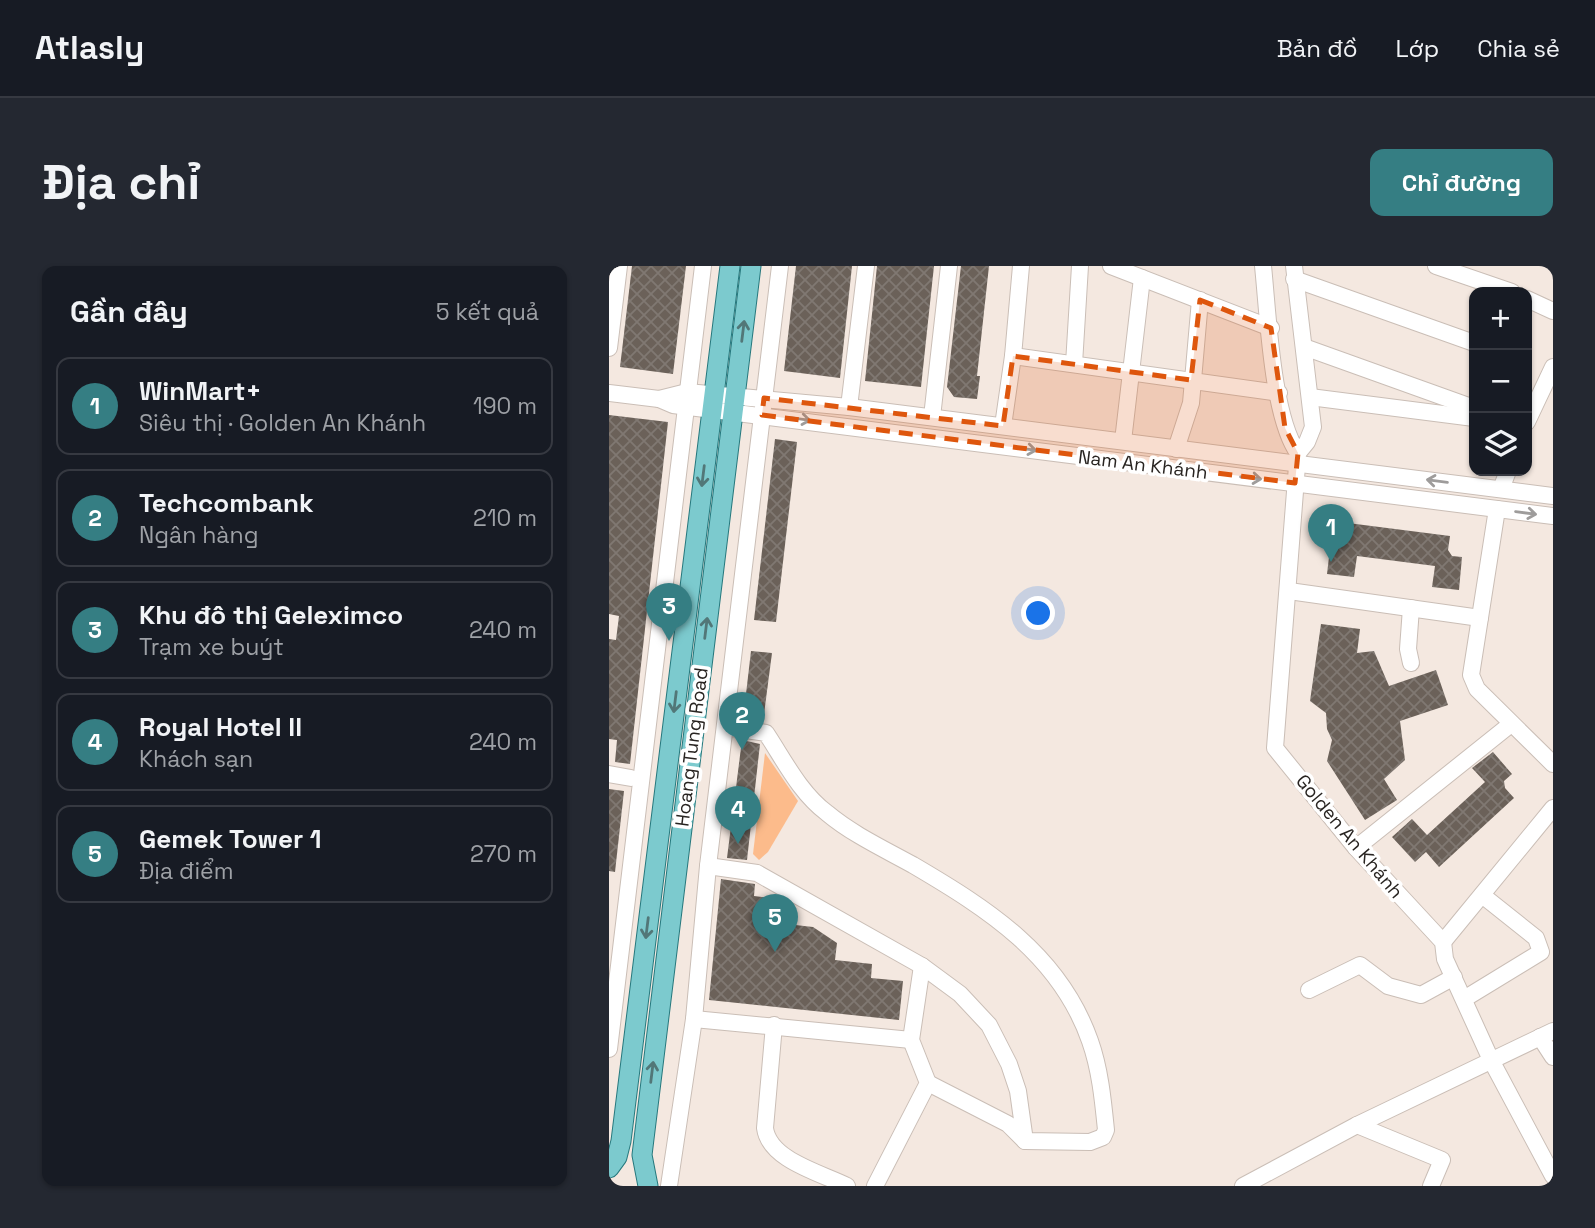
<!DOCTYPE html>
<html lang="vi">
<meta charset="utf-8">
<style>
body{margin:0;font-family:"Space Grotesk",sans-serif;background:#242831;color:#f1f3f6}
.controls{position:absolute;right:21px;top:21px;display:grid;overflow:hidden;border-radius:14px;box-shadow:0 2px 5px #0004}
.controls button{width:63px;height:63px;display:grid;place-items:center;padding:0;border:0;border-bottom:2px solid #363941;background:#171b24;color:#f1f3f6;font:35px sans-serif}
.you{position:absolute;left:430px;top:348px;width:24px;height:24px;margin:-18px;border:5px solid #fff;border-radius:50%;background:#1a73e8;box-shadow:0 0 0 10px #1a73e833}
.badge{display:grid;place-items:center;width:46px;height:46px;border-radius:50%;background:#357e83;color:#fff;font-size:23px;font-weight:700}
.pin{position:absolute;translate:-50% -58px;filter:drop-shadow(0 2px 4px #0008)}
.pin::after{content:'';position:absolute;top:37px;width:24px;height:21px;background:inherit;clip-path:polygon(0 0,100% 0,50% 100%)}
.list{margin:0;padding:0;list-style:none}
h2{display:flex;justify-content:space-between;align-items:center;height:91px;margin:0;padding:0 28px;font-size:30px}
h2 small{font-size:23px;font-weight:400;color:#9ea1a6}
.list li{display:grid;grid-template-columns:46px 1fr auto;gap:21px;align-items:center;box-sizing:border-box;height:98px;margin:0 14px 14px;padding:0 14px;border:2px solid #363941;border-radius:14px}
.list b{display:block;font-size:26px;white-space:nowrap}
.list p{margin:0;font-size:23px;white-space:nowrap;color:#9ea1a6}
.list em{font-size:23px;font-style:normal;color:#9ea1a6}
.icon{flex:none;width:38px;height:38px;fill:none;stroke:currentColor;stroke-width:2;stroke-linecap:round;stroke-linejoin:round}
.map{position:relative;flex:none;width:944px;height:920px;overflow:hidden;border-radius:14px}
header{display:flex;align-items:center;gap:42px;box-sizing:border-box;height:98px;padding:0 35px;background:#171b24;border-bottom:2px solid #363941}
header strong{font-size:33px}
nav{display:flex;gap:38px;margin-inline-start:auto;font-size:24px}
.intro{display:flex;align-items:center;justify-content:space-between;box-sizing:border-box;height:168px;padding:0 42px}
h1{margin:0;font-size:49px}
.button{padding:18px 32px;border-radius:14px;background:#357e83;color:#fff;font-size:24px;font-weight:700}
main{display:flex;gap:42px;padding:0 42px}
aside{flex:1;background:#171b24;border-radius:14px;box-shadow:0 2px 5px #0004}
.map>svg:first-child{display:block}
</style>
<header>
<strong>Atlasly</strong>
<nav><a>Bản đồ</a><a>Lớp</a><a>Chia sẻ</a></nav>
</header>
<div class="intro"><h1>Địa chỉ</h1><a class="button">Chỉ đường</a></div>
<main>
<aside>
<h2>Gần đây<small>5 kết quả</small></h2>
<ul class="list">
<li><span class="badge">1</span><div><b>WinMart+</b><p>Siêu thị · Golden An Khánh</p></div><em>190 m</em></li>
<li><span class="badge">2</span><div><b>Techcombank</b><p>Ngân hàng</p></div><em>210 m</em></li>
<li><span class="badge">3</span><div><b>Khu đô thị Geleximco</b><p>Trạm xe buýt</p></div><em>240 m</em></li>
<li><span class="badge">4</span><div><b>Royal Hotel II</b><p>Khách sạn</p></div><em>240 m</em></li>
<li><span class="badge">5</span><div><b>Gemek Tower 1</b><p>Địa điểm</p></div><em>270 m</em></li>
</ul>
</aside>
<div class="map">
<svg width="944" height="920" viewBox="0 0 944 920">
<defs>
<pattern id="building-cross-hatch" width="8" height="8" patternUnits="userSpaceOnUse" patternTransform="scale(1.75)"><rect width="8" height="8" fill="#6b6159"/><path d="M0 0l8 8M0 8l8-8" fill="none" stroke="#807872"/></pattern>
</defs>
<rect width="100%" height="100%" fill="#f4e8e0"/>
<polygon fill="#fcbb8b" points="156,487 189,535 159,586 150,594 144,588"/>
<g fill="url(#building-cross-hatch)">
<polygon points="23,0 77,0 64,108 11,101"/>
<polygon points="187,0 243,0 231,112 175,105"/>
<polygon points="268,0 325,0 312,121 256,115"/>
<polygon points="352,0 380,0 368,110 371,110 368,133 345,131 338,121"/>
<polygon points="0,149 59,156 21,498 6,496 8,474 0,473 0,373 7,374 10,350 0,348"/>
<polygon points="166,173 188,176 167,356 145,354"/>
<polygon points="739,257 841,270 839,284 843,290 853,291 850,324 823,321 826,300 748,290 745,311 718,308 722,274 737,277"/>
<polygon points="712,358 751,363 748,387 765,385 780,420 827,404 839,439 791,455 796,494 775,513 788,534 756,554 718,495 723,474 718,463 717,447 701,435"/>
<polygon points="142,385 163,387 155,448 135,445"/>
<polygon points="133,474 151,478 138,594 118,592"/>
<polygon points="884,486 903,508 895,515 896,522 905,532 830,601 817,586 806,596 783,571 803,553 818,569 876,516 863,502"/>
<polygon points="0,523 15,525 6,606 0,605"/>
<polygon points="112,613 146,618 145,630 162,632 160,656 204,661 228,677 226,694 263,698 262,712 294,715 290,754 100,734"/>
</g>
<g fill="none" stroke-linecap="round" stroke-linejoin="round">
<defs>
<g id="minor">
<polyline points="502,0 662,62"/>
<path d="M654,0c5,47 9,151 35,187l-23,295 81,100 87,94 2,17 46,101 62,116"/>
<polyline points="685,0 704,161 698,176 689,187"/>
<polyline points="827,0 903,26"/>
<polyline points="685,13 865,77"/>
<polyline points="918,33 944,45"/>
<polyline points="695,81 865,142"/>
<polyline points="0,82 10,0"/>
<polyline points="404,90 670,127"/>
<polyline points="465,98 471,0"/>
<polyline points="0,127 50,133 64,139 944,250"/>
<polyline points="701,131 865,152"/>
<polyline points="50,133 78,126 240,141 944,230"/>
<polyline points="240,141 257,0"/>
<polyline points="323,151 340,0"/>
<polyline points="918,156 944,101"/>
<polyline points="394,160 404,90 412,0"/>
<polyline points="514,175 533,12"/>
<polyline points="567,183 582,137 591,34"/>
<polyline points="892,223 899,205"/>
<polyline points="888,243 862,409 868,423 944,498"/>
<polyline points="680,325 871,352"/>
<polyline points="802,397 799,383 802,342"/>
<path d="M116,461l41,6c18,27 34,60 61,80 25,21 57,36 86,52 75,44 147,90 177,176 10,28 13,59 16,89l-3,7 -13,5 -65,-1 -17,-17 -80,-41"/>
<polyline points="0,508 22,512"/>
<polyline points="747,582 902,458"/>
<polyline points="99,600 148,607 313,700 351,728 380,759 400,798 409,825 416,875"/>
<polyline points="834,676 944,542"/>
<polyline points="700,724 751,699 779,720 812,729 845,711"/>
<polyline points="855,733 932,686 927,672 873,629"/>
<polyline points="85,753 302,774"/>
<path d="M165,759l-9,103c4,32 56,45 82,58"/>
<polyline points="931,771 944,791"/>
<polyline points="0,783 94,0"/>
<polyline points="748,859 833,894 822,920"/>
<polyline points="60,920 85,753 99,600 171,0"/>
<polyline points="266,920 319,817 302,774 313,700"/>
<polyline points="634,920 748,859 944,765"/>
</g>
<g id="major">
<polyline points="0,902 8,891 12,875 121,0"/>
<polyline points="39,920 33,889 142,0"/>
</g>
</defs>
<use href="#minor" stroke="#cabeb6" stroke-width="18"/>
<use href="#major" stroke="#26787d" stroke-width="21"/>
<use href="#minor" stroke="#fff" stroke-width="16"/>
<use href="#major" stroke="#7ccace" stroke-width="19"/>
</g>
<defs><path id="oneway-shaft" d="M-6 0H5M1.5-3L5.5 0L1.5 3" fill="none" stroke-width="1.6" stroke-linecap="round" stroke-linejoin="round" transform="scale(1.75)"/></defs>
<g stroke="#527778">
<use href="#oneway-shaft" transform="translate(134 65) rotate(-83)"/>
<use href="#oneway-shaft" transform="translate(94 210) rotate(97)"/>
<use href="#oneway-shaft" transform="translate(97 362) rotate(-83)"/>
<use href="#oneway-shaft" transform="translate(66 436) rotate(97)"/>
<use href="#oneway-shaft" transform="translate(38 662) rotate(97)"/>
<use href="#oneway-shaft" transform="translate(43 806) rotate(-83)"/>
</g>
<g stroke="#9e9c9b">
<use href="#oneway-shaft" transform="translate(191 153) rotate(7)"/>
<use href="#oneway-shaft" transform="translate(417 183) rotate(7)"/>
<use href="#oneway-shaft" transform="translate(642 212) rotate(6)"/>
<use href="#oneway-shaft" transform="translate(828 215) rotate(-173)"/>
<use href="#oneway-shaft" transform="translate(917 247) rotate(8)"/>
</g>
<path fill="#de560d" fill-opacity="0.2" stroke="#de560d" stroke-width="5" stroke-dasharray="14 9" stroke-linejoin="round" d="M591,34l71,28 14,100 13,25 -3,30 -533,-68 2,-17 239,28 10,-70 178,24z"/>
<g text-anchor="middle" stroke-width="7" stroke-linejoin="round" paint-order="stroke">
<g font-size="19" fill="#282421" stroke="#fff">
<text transform="translate(534 198) rotate(7)" y="7">Nam An Khánh</text>
<text transform="translate(82 481) rotate(-83)" y="7">Hoang Tung Road</text>
<text transform="translate(741 570) rotate(50)" y="7">Golden An Khánh</text>
</g>
</g>
</svg>
<div class="controls">
<button>+</button>
<button>−</button>
<button><svg class="icon" aria-label="layers" viewBox="0 0 24 24"><path d="M12 4l9 5-9 5-9-5zM3 14l9 5 9-5"/></svg></button>
</div>
<div class="you"></div>
<div class="pin badge" style="left:722px;top:296px">1</div>
<div class="pin badge" style="left:133px;top:484px">2</div>
<div class="pin badge" style="left:60px;top:375px">3</div>
<div class="pin badge" style="left:129px;top:578px">4</div>
<div class="pin badge" style="left:166px;top:686px">5</div>
</div>
</main>
